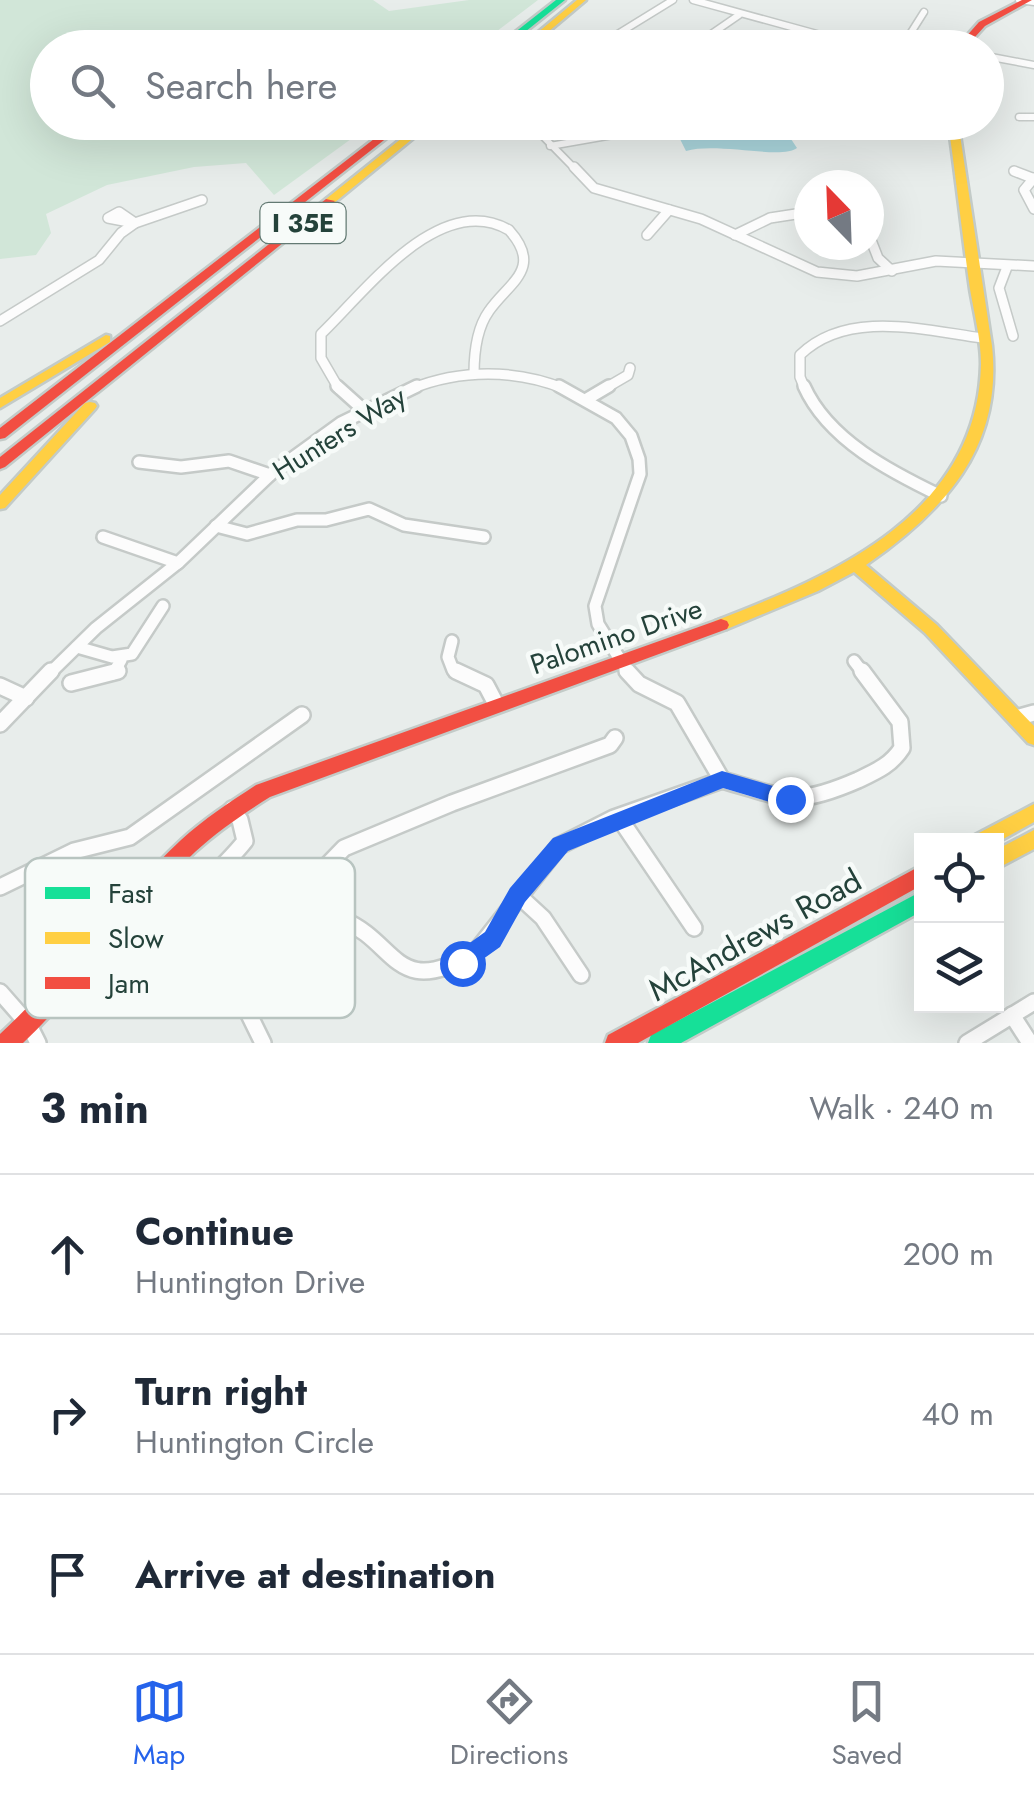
<!DOCTYPE html>
<meta charset="utf-8">
<style>
body{margin:0;font-family:Jost,sans-serif;background:#f6f6f7;color:#1f2937}
.controls{position:absolute;right:30px;bottom:30px;display:grid;overflow:hidden;border-radius:0px;box-shadow:0 10px 40px #0002}
.controls button{width:90px;height:90px;display:grid;place-items:center;padding:0;border:0;border-bottom:2px solid #e0e1e3;background:#fff;color:#1f2937;font:50px sans-serif}
.compass{position:absolute;left:794px;top:170px;width:90px;height:90px;border-radius:50%;background:#fff;box-shadow:0 10px 40px #0002;rotate:337deg}
.stop{position:absolute;width:30px;height:30px;margin:-22px;border:8px solid #2563eb;border-radius:50%;background:#fff}
.stop.end{background:#2563eb;border-color:#fff;box-shadow:0 2px 10px #0008}
.list{margin:0;padding:0;list-style:none}
h2{display:flex;justify-content:space-between;align-items:center;height:130px;margin:0;padding:0 40px;font-size:42px}
h2 small{font-size:32px;font-weight:400;color:#747a83}
.list li{display:grid;grid-template-columns:65px 1fr auto;gap:30px;align-items:center;box-sizing:border-box;height:160px;padding:0 40px;border-top:2px solid #e0e1e3}
.list b{display:block;font-size:38px;white-space:nowrap}
.list p{margin:0;font-size:32px;white-space:nowrap;color:#747a83}
.list em{font-size:32px;font-style:normal;color:#747a83}
.icon{flex:none;width:55px;height:55px;fill:none;stroke:currentColor;stroke-width:2;stroke-linecap:round;stroke-linejoin:round}
.map{position:relative;flex:none;width:1034px;height:1043px;overflow:hidden}
.search{position:absolute;background:#fff;box-shadow:0 10px 40px #0002;left:30px;right:30px;top:30px;height:110px;display:flex;align-items:center;gap:25px;box-sizing:border-box;padding:0 35px;border-radius:55px;color:#747a83;font-size:38px}
.sheet{height:610px;background:#fff}
nav{display:flex;justify-content:space-around;align-items:center;box-sizing:border-box;height:140px;border-top:2px solid #e0e1e3;background:#fff;font-size:28px;color:#747a83}
nav a{display:grid;justify-items:center;gap:5px}
nav .on{color:#2563eb}
.map>svg:first-child{display:block}
</style>
<div class="map">
<svg width="1034" height="1043" viewBox="0 0 1034 1043">
<rect width="100%" height="100%" fill="#e8edeb"/>
<polygon fill="#d1e6d8" points="0,0 373,0 389,11 469,0 538,0 476,47 48,48 48,122 373,123 274,195 246,163 194,167 107,185 46,214 51,233 36,255 0,259"/>
<path fill="#a9d4db" d="M698,126l46,9h37l10,4 6,9c-15,12 -79,-6 -111,3l-7,-14 1,-8z"/>
<g fill="none" stroke-linecap="round" stroke-linejoin="round">
<defs>
<g id="street-far3">
<polyline points="693,0 835,39 853,48"/>
<polyline points="1019,0 1034,2"/>
<polyline points="595,48 673,0"/>
<polyline points="691,48 739,15"/>
<polyline points="895,48 905,42 924,12"/>
<polyline points="986,56 1034,65"/>
<polyline points="1019,117 1034,117"/>
<polyline points="529,122 576,170"/>
<polyline points="550,146 687,122"/>
</g>
<g id="street-far2">
<polyline points="574,167 594,188 701,219 817,272 857,276 936,261 1034,266"/>
<polyline points="1014,171 1032,178"/>
<polyline points="1034,178 1024,190 1034,209"/>
<polyline points="129,222 108,218 119,212 135,223"/>
<polyline points="647,235 669,210"/>
<polyline points="735,235 770,218 809,212"/>
<polyline points="869,235 878,258 892,271"/>
<polyline points="1007,267 999,288 1013,336"/>
<polyline points="0,321 99,260 121,233 135,223 202,200"/>
<path d="M339,389l-18,-31v-24c44,-42 119,-144 188,-104 35,39 -1,53 -20,81 -13,18 -15,42 -15,63"/>
<path d="M411,389c49,-20 105,-20 154,0"/>
<polyline points="604,389 628,375 630,368"/>
<path d="M805,389l-5,-12v-22c47,-46 123,-25 182,-17"/>
</g>
<g id="street-far1">
<polyline points="337,386 366,412"/>
<polyline points="559,386 616,418 631,436 639,459 640,474 595,606 598,624 629,674"/>
<path d="M804,386c24,54 87,86 137,110"/>
<polyline points="587,399 609,386"/>
<polyline points="139,462 181,467 229,461 270,475"/>
<polyline points="216,526 247,534 297,520 326,520 369,509 404,525 484,537"/>
<polyline points="103,537 178,563"/>
<polyline points="452,641 448,657 453,670 461,674"/>
<polyline points="77,647 112,657 132,654 163,606"/>
<polyline points="854,661 864,674"/>
<polyline points="49,674 96,628 179,562 272,473 341,423 417,386"/>
<polyline points="113,674 121,660"/>
</g>
<g id="street">
<polyline points="456,671 486,685 496,704"/>
<polyline points="627,671 639,684 677,703 722,780"/>
<polyline points="71,683 118,671"/>
<polyline points="0,686 26,698"/>
<polyline points="1016,718 1034,713"/>
<polyline points="0,724 51,671"/>
<path d="M722,780c64,18 72,28 136,0 19,-9 33,-15 44,-32l-2,-26 -38,-51"/>
<path d="M232,809l8,11 5,21c-17,22 -44,42 -53,69 -16,44 38,62 71,45 17,-8 28,-25 40,-38 13,0 27,-2 40,3 55,23 51,80 132,33l84,-107 55,-28 108,-38"/>
<polyline points="620,819 694,928"/>
<polyline points="0,887 74,851 130,837 302,715"/>
<polyline points="518,895 543,918 581,975"/>
<polyline points="303,917 303,900 311,882 344,848 452,803 610,745 615,738"/>
<polyline points="240,962 236,988 263,1043"/>
<polyline points="0,992 29,1025 38,1043"/>
<polyline points="1012,1015 1030,1043"/>
<polyline points="967,1043 1034,1002"/>
</g>
<g id="fast">
<polygon points="556,0 565,0 505,48 495,48"/>
<polygon points="922,891 922,911 681,1043 648,1043 651,1035"/>
</g>
<g id="slow">
<polygon points="577,0 586,0 529,48 519,48"/>
<polygon points="422,122 433,122 334,203 326,203 326,199"/>
<path d="M948,122h10l34,224c11,102 -48,165 -126,219l71,60 97,101v19l-6,-2 -103,-110 -71,-61 -36,19 -91,38h-12l-2,-4 2,-4c120,-46 263,-108 266,-257 0,-25 -7,-51 -11,-75 -8,-56 -14,-111 -22,-167z"/>
<polygon points="106,335 110,336 110,342 0,408 0,398"/>
<polygon points="90,402 95,403 97,406 95,409 5,508 0,509 0,495 85,403"/>
<polygon points="1034,804 1034,822 996,843 996,841 973,841 975,835"/>
<polygon points="1034,830 1034,849 996,869 996,850"/>
</g>
<g id="jam">
<polygon points="1022,0 1032,0 985,26 965,48 956,48 979,22"/>
<polygon points="396,122 407,122 5,438 0,439 0,428"/>
<polygon points="326,199 335,201 5,467 0,469 0,457"/>
<path d="M721,619l6,2 2,4 -2,4 -457,168c-27,17 -52,34 -75,55 -62,60 -110,132 -172,191h-23v-9c65,-60 116,-133 181,-194 23,-21 49,-38 75,-55z"/>
<polygon points="922,865 922,885 638,1043 605,1043 608,1035"/>
</g>
</defs>
<use href="#street-far3" stroke="#c5cac8" stroke-width="9"/>
<use href="#street-far2" stroke="#c5cac8" stroke-width="12"/>
<use href="#street-far1" stroke="#c5cac8" stroke-width="16"/>
<use href="#street" stroke="#c5cac8" stroke-width="20"/>
<use href="#fast" stroke="#c3cbc8" stroke-width="5"/>
<use href="#slow" stroke="#c3cbc8" stroke-width="5"/>
<use href="#jam" stroke="#c3cbc8" stroke-width="5"/>
<use href="#street-far3" stroke="#fcfcfc" stroke-width="6"/>
<use href="#street-far2" stroke="#fcfcfc" stroke-width="9"/>
<use href="#street-far1" stroke="#fcfcfc" stroke-width="11"/>
<use href="#street" stroke="#fcfcfc" stroke-width="15"/>
<use href="#fast" fill="#16e098" fill-rule="evenodd"/>
<use href="#slow" fill="#ffcf43" fill-rule="evenodd"/>
<use href="#jam" fill="#f24e42" fill-rule="evenodd"/>
</g>
<polygon fill="#2563eb" points="722,771 797,793 800,799 790,808 723,788 568,851 525,902 500,947 462,974 453,971 450,963 453,955 485,932 510,888 553,838"/>
<g text-anchor="middle" stroke-width="9" stroke-linejoin="round" paint-order="stroke">
<rect fill="#f7fbf9" stroke="#637a73" stroke-width="2.5" x="260.5" y="203" width="85" height="40" rx="8"/>
<g font-size="25" font-weight="bold" fill="#24423a">
<text x="303" y="232">I 35E</text>
</g>
<g font-size="28" fill="#24423a" stroke="#f7fbf9">
<text transform="translate(339 433) rotate(-32)" y="10">Hunters Way</text>
<text transform="translate(616 636) rotate(-19)" y="10">Palomino Drive</text>
</g>
<g font-size="32" fill="#24423a" stroke="#f7fbf9">
<text transform="translate(755 935) rotate(-29)" y="11">McAndrews Road</text>
</g>
</g>
<rect x="25" y="858" width="330" height="160" rx="15" fill="#f7fbf9" stroke="#b8c4c0" stroke-width="2.5"/>
<rect x="45" y="887" width="45" height="12" fill="#16e098"/>
<rect x="45" y="932" width="45" height="12" fill="#ffcf43"/>
<rect x="45" y="977" width="45" height="12" fill="#f24e42"/>
<g font-size="28" fill="#24423a">
<text x="108" y="903">Fast</text>
<text x="108" y="948">Slow</text>
<text x="108" y="993">Jam</text>
</g>
</svg>
<div class="controls">
<button><svg class="icon" aria-label="locate" viewBox="0 0 24 24"><circle cx="12" cy="12" r="6"/><path d="M12 2v4M12 18v4M2 12h4M18 12h4"/></svg></button>
<button><svg class="icon" aria-label="layers" viewBox="0 0 24 24"><path d="M12 4l9 5-9 5-9-5zM3 14l9 5 9-5"/></svg></button>
</div>
<svg class="compass" viewBox="-18 -18 36 36"><path d="M0-13l5 13h-10z" fill="#e53935"/><path d="M0 13l5-13h-10z" fill="#747a83"/></svg>
<div class="stop" style="left:462px;top:963px"></div>
<div class="stop end" style="left:790px;top:799px"></div>
<div class="search"><svg class="icon" aria-label="search" viewBox="0 0 24 24"><circle cx="10" cy="10" r="6"/><path d="M15 15l6 6"/></svg>Search here</div>
</div>
<section class="sheet">
<h2>3 min<small>Walk · 240 m</small></h2>
<ul class="list">
<li><svg class="icon" aria-label="ahead" viewBox="0 0 24 24"><path d="M12 20V5M6 11l6-6 6 6"/></svg><div><b>Continue</b><p>Huntington Drive</p></div><em>200 m</em></li>
<li><svg class="icon" aria-label="right" viewBox="0 0 24 24"><path d="M7 20v-9h11M14 6l5 5-5 5"/></svg><div><b>Turn right</b><p>Huntington Circle</p></div><em>40 m</em></li>
<li><svg class="icon" aria-label="arrive" viewBox="0 0 24 24"><path d="M6 21V4h12l-3 4 3 4H6"/></svg><div><b>Arrive at destination</b></div></li>
</ul>
</section>
<nav>
<a class="on"><svg class="icon" aria-label="map" viewBox="0 0 24 24"><path d="M3 6l6-2 6 2 6-2v14l-6 2-6-2-6 2zM9 4v14M15 6v14"/></svg>Map</a>
<a><svg class="icon" aria-label="directions" viewBox="0 0 24 24"><path d="M12 3l9 9-9 9-9-9zM9 14v-3h6M13 9l2 2-2 2"/></svg>Directions</a>
<a><svg class="icon" aria-label="saved" viewBox="0 0 24 24"><path d="M7 4h10v16l-5-4-5 4z"/></svg>Saved</a>
</nav>
